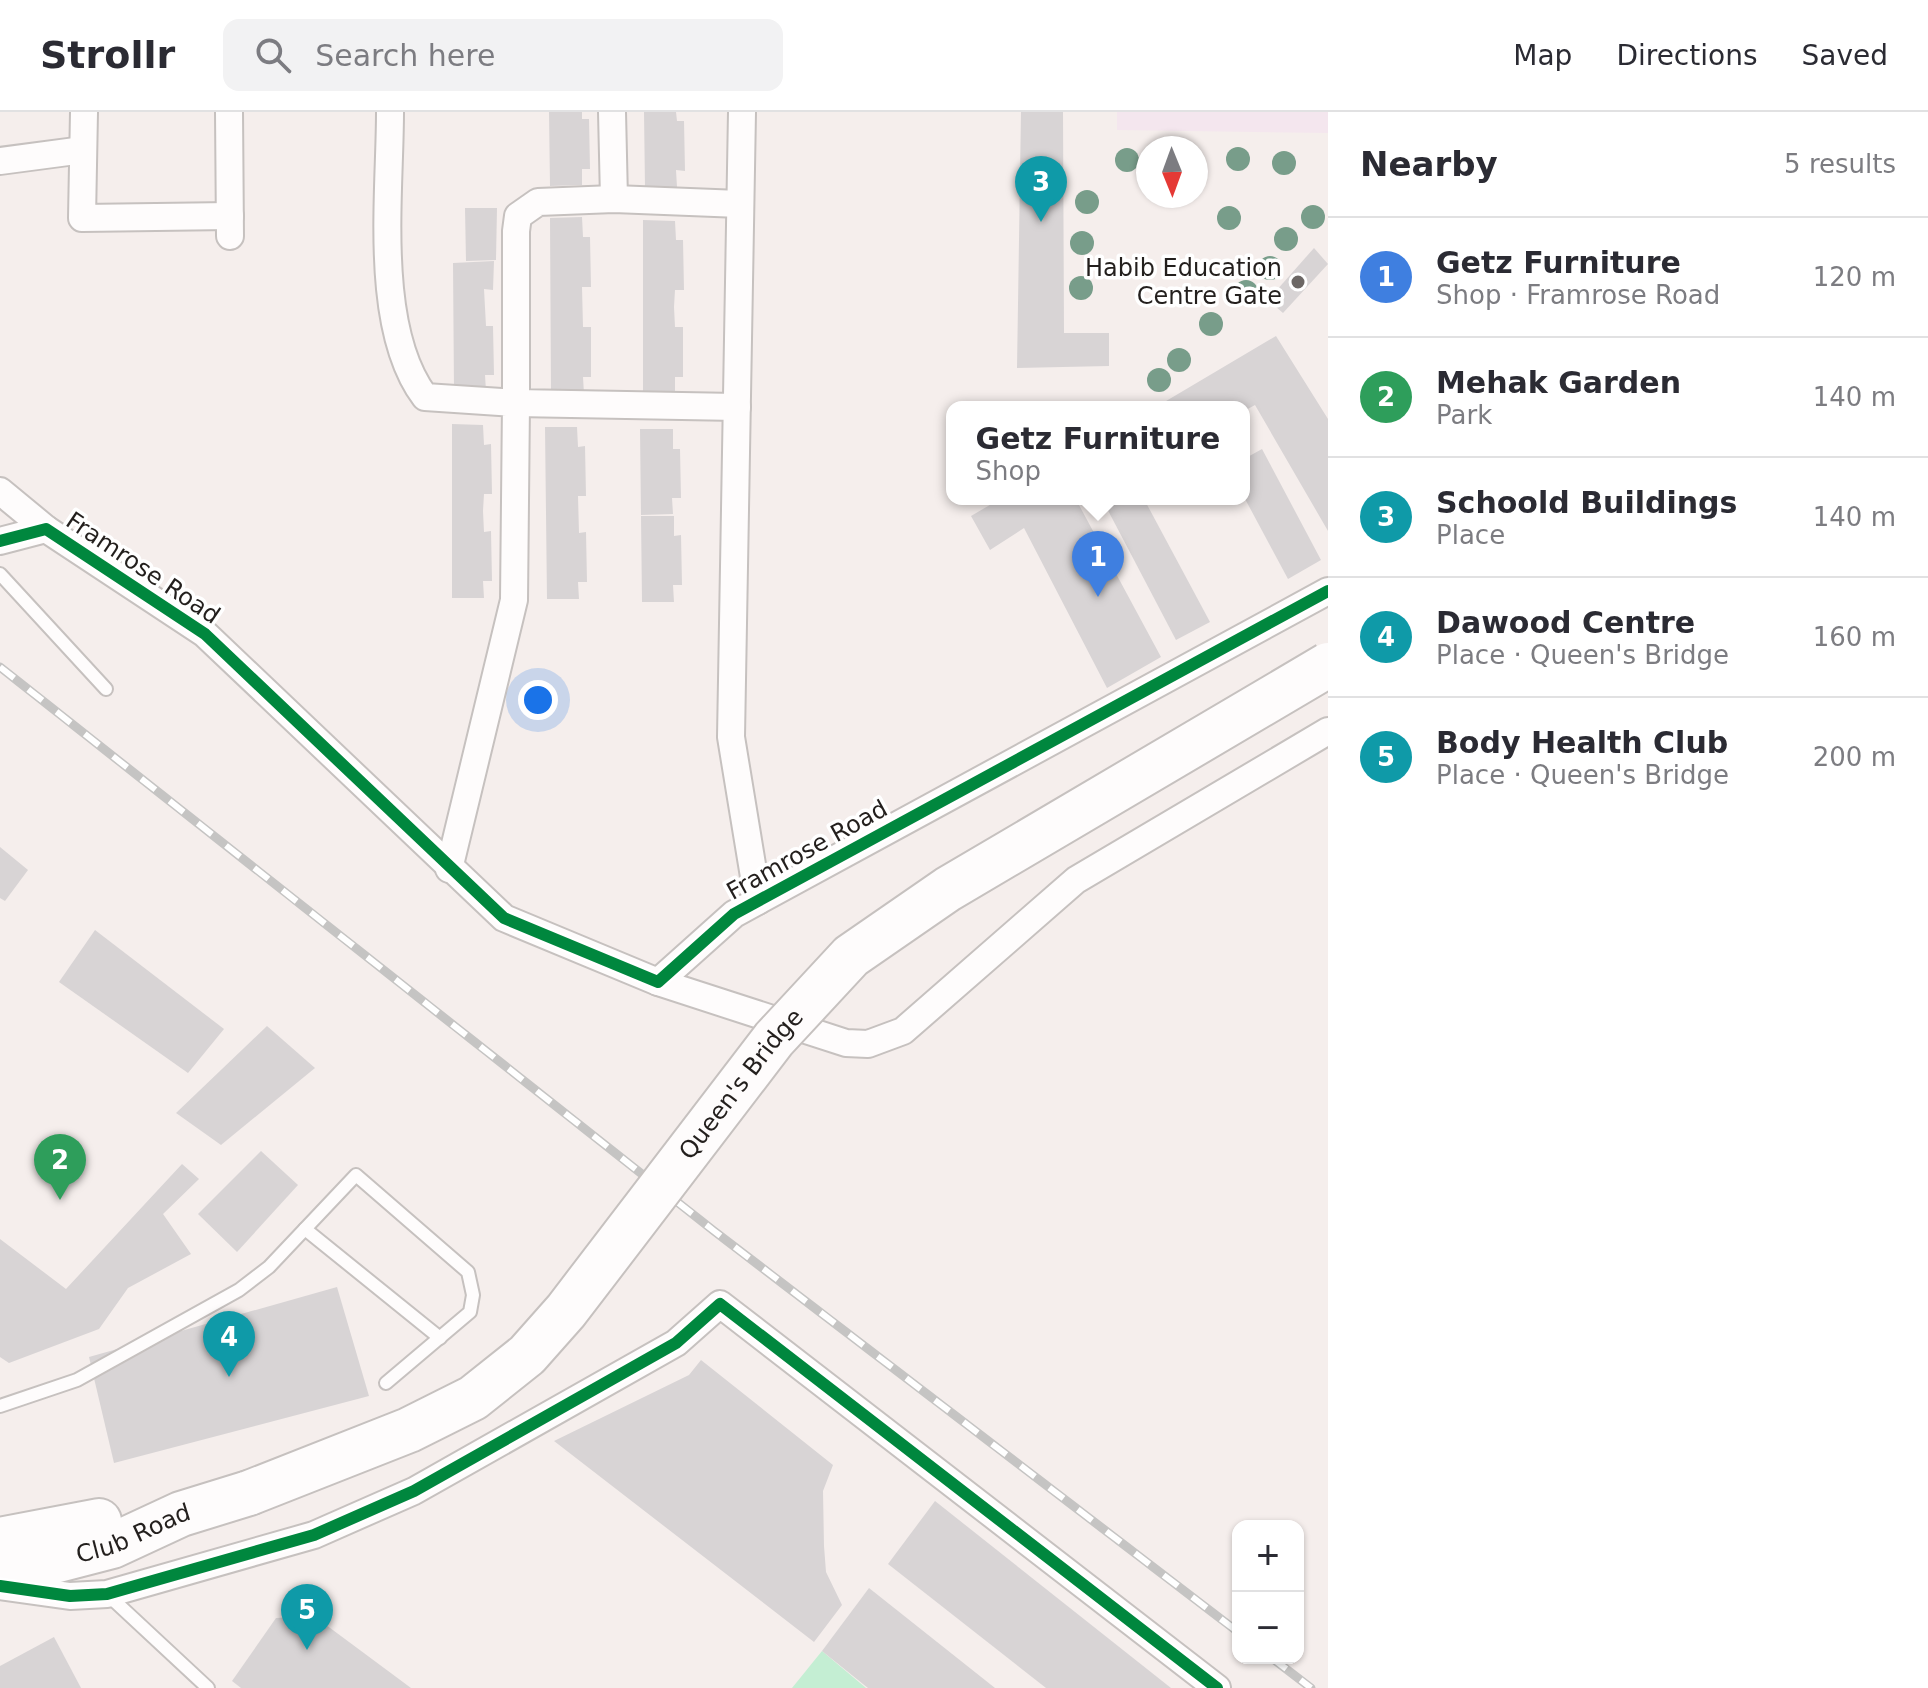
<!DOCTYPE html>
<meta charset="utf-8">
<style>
body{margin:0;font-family:"DejaVu Sans",sans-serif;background:#f2f2f3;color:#2b2b33}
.controls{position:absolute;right:24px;bottom:24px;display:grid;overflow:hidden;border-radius:16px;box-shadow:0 2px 6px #0004}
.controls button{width:72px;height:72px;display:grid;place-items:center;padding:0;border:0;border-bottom:2px solid #e1e1e2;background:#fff;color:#2b2b33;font:40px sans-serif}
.compass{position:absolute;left:1136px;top:24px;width:72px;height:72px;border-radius:50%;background:#fff;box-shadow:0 2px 6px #0004;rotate:179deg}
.you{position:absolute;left:538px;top:588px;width:28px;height:28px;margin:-20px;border:6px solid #fff;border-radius:50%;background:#1a73e8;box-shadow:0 0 0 12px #1a73e833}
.badge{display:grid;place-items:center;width:52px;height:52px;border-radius:50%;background:#6c6765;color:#fff;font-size:26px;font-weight:700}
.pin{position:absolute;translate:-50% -66px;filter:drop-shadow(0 2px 4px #0008)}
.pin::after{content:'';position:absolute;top:42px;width:28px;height:24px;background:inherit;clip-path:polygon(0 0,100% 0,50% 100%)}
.popup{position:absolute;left:946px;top:289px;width:304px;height:104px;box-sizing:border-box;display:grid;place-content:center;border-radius:16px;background:#fff;filter:drop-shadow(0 2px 6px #0005);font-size:26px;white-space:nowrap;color:#7c7c81}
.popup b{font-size:30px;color:#2b2b33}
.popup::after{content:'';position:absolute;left:50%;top:100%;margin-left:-16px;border:16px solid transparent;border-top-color:#fff}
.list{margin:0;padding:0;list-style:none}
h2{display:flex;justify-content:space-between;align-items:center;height:104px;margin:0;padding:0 32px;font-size:34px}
h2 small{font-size:26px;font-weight:400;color:#7c7c81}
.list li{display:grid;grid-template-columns:52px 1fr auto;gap:24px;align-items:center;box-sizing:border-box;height:120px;padding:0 32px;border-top:2px solid #e1e1e2}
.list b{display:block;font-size:30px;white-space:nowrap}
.list p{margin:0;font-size:26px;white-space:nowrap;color:#7c7c81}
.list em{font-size:26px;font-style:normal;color:#7c7c81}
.icon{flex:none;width:44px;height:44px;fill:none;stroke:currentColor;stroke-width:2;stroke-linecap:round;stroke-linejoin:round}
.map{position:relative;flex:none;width:1328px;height:1576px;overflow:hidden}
header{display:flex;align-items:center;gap:48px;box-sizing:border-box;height:112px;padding:0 40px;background:#fff;border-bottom:2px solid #e1e1e2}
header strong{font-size:38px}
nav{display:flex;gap:44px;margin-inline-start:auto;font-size:28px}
.search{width:560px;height:72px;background:#f2f2f3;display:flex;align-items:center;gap:20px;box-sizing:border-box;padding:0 28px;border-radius:16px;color:#7c7c81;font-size:30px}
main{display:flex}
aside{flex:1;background:#fff}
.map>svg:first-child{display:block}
</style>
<header>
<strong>Strollr</strong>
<div class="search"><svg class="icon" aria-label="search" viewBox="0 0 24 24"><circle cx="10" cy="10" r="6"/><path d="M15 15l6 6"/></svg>Search here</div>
<nav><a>Map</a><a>Directions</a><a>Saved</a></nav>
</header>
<main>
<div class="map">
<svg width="1328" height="1576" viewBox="0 0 1328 1576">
<rect width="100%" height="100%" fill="#f5eeec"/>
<polygon fill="#f4e6ee" points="1117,0 1328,0 1328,21 1117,18"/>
<polygon fill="#c4eed3" points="822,1539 866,1576 792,1576"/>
<g fill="#d8d4d5">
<polygon points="549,0 582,0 582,7 589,7 590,57 582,57 582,73 550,74"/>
<polygon points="644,0 676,0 677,9 684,9 685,59 676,58 677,75 645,76"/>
<polygon points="1021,0 1063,0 1064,221 1109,221 1109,254 1017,256"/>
<polygon points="465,96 497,96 496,148 466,149"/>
<polygon points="582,105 583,125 590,125 591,175 582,175 583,215 591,215 591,265 583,265 584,282 551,282 550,106"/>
<polygon points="643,108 675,109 676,128 683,128 684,178 675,178 674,195 675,215 683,215 683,265 675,265 675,281 643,282"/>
<polygon points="1314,136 1328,152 1283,201 1268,188"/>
<polygon points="494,149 493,178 484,177 486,214 493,214 494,263 485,263 486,279 454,280 453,151"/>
<polygon points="1276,224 1328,307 1328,419 1255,293 1244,299 1244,295 1156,295"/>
<polygon points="452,312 483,313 484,333 491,332 492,382 484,382 483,399 484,420 491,419 492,469 483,469 484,486 452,486"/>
<polygon points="545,315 577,315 578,335 585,334 586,384 578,384 579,421 586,420 587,470 578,470 579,487 547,487"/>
<polygon points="640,317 673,317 673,337 680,337 681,386 672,386 673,402 641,403"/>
<polygon points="1262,337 1321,448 1288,467 1244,385 1244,347"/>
<polygon points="1000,387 1091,387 1079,393 1161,545 1107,576 1024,416 990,438 971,404"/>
<polygon points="1102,387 1144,387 1210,510 1176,528"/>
<polygon points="641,404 674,404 674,424 681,423 682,473 673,473 674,490 642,490"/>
<polygon points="0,735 28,758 5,789 0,786"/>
<polygon points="95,818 224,917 188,961 59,870"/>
<polygon points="267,914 315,956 221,1033 176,1001"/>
<polygon points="261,1039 298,1073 237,1140 198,1102"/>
<polygon points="182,1052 199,1067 163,1102 191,1142 128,1176 99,1217 9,1251 0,1245 0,1127 66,1177"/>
<polygon points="337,1175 369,1284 114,1351 89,1245"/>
<polygon points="701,1248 833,1353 823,1379 824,1434 826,1460 842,1493 814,1530 554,1329 689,1263"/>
<polygon points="935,1389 1171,1576 1046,1576 888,1452"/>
<polygon points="869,1476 995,1576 868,1576 822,1539"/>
<polygon points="314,1504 411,1576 241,1576 232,1569 276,1506"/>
<polygon points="54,1525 81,1576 0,1576 0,1554"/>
</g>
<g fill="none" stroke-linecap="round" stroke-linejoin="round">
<defs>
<g id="lane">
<polyline points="0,462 106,577"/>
<polyline points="305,1117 440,1226"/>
<polyline points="0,1294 77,1268 239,1178 269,1155 356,1063 468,1160 473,1183 470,1200 386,1271"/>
<polyline points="107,1482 208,1576"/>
</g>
<g id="street">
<polyline points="84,0 82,106 230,104"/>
<polyline points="229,0 230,124"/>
<path d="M390,0c0,83 -17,216 35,285l91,6 -2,197 -65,269"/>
<polyline points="612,0 614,87"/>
<polyline points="742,0 731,625 758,789"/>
<polyline points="0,49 83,38"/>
<polyline points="737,295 516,291 516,119 518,104 538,90 614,87 740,92"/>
<polyline points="0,379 46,417"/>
<polyline points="0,429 46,417 205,522 504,806 658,870 734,802 1328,479"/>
<polyline points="658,870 846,931 868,932 903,919 1076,768 1328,619"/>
<polyline points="0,1474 70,1484 107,1482 314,1423 414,1379 676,1231 720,1192 1217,1576"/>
</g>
<g id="highway">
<polyline points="0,1428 99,1409"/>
<path id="s1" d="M0,1463l112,-29 69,-32 68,-21"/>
</g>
</defs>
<use href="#lane" stroke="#c6c1bf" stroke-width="16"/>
<use href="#street" stroke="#c6c1bf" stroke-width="30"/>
<use href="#highway" stroke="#c6c1bf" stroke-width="48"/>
<use href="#lane" stroke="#fefcfc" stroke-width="12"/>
<use href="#street" stroke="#fefcfc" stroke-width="26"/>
<use href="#highway" stroke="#fefcfc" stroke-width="44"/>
<defs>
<g id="rail">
<polyline points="0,555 714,1119 1238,1520"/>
<polyline points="1272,1546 1311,1576"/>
</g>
</defs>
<use href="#rail" stroke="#c5c4c3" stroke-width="9"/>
<use href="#rail" stroke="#fff" stroke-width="6" stroke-dasharray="18" stroke-linecap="butt"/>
<defs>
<g id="highway-bridge">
<path id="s2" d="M249,1381l160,-63 64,-32 54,-43 39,-44 208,-272 77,-83 97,-67 380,-224"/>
</g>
</defs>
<use href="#highway-bridge" stroke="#c6c1bf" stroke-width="48" stroke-linecap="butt"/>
<use href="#highway-bridge" stroke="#fefcfc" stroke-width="44"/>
<defs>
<g id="cycleway">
<polyline points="0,429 46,417 205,522 504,806 658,870 734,802 1328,479"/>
<polyline points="0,1474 70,1484 107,1482 314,1423 414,1379 676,1231 720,1192 1217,1576"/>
</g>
</defs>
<use href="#cycleway" stroke="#fff" stroke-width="17"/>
<use href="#cycleway" stroke="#00873e" stroke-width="12"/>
</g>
<g fill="#789d8a">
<circle cx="1238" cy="47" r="12"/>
<circle cx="1127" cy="48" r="12"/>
<circle cx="1284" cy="51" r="12"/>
<circle cx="1087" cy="90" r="12"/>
<circle cx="1313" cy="105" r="12"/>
<circle cx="1229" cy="106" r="12"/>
<circle cx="1286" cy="127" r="12"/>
<circle cx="1082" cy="131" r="12"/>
<circle cx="1270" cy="156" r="12"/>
<circle cx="1081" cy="176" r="12"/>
<circle cx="1246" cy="180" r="12"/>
<circle cx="1211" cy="212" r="12"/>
<circle cx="1179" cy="248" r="12"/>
<circle cx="1159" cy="268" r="12"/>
</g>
<circle fill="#6c6765" stroke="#fff" stroke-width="3" cx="1298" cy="170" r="8"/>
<g text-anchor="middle" stroke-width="7" stroke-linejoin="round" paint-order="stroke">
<g font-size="24" fill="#231f1d" stroke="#fff" text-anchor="end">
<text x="1282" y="164">Habib Education<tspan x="1282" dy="28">Centre Gate</tspan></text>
</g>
<g font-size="24" fill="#231f1d" stroke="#fff">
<text transform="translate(143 456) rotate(34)" y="8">Framrose Road</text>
<text transform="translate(807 738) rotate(-29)" y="8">Framrose Road</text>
<text dy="8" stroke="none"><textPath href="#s2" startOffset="658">Queen's Bridge</textPath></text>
<text dy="8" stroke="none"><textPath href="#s1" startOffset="140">Club Road</textPath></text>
</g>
</g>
</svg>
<div class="controls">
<button>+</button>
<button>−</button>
</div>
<svg class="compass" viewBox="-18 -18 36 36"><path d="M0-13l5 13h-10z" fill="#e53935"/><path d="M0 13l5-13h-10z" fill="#7c7c81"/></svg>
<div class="you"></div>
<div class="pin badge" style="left:1098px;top:485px;background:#3f7fe0">1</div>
<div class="popup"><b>Getz Furniture</b>Shop</div>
<div class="pin badge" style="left:60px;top:1088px;background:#2e9e5b">2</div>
<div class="pin badge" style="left:1041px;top:110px;background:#0f9aa8">3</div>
<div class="pin badge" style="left:229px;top:1265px;background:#0f9aa8">4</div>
<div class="pin badge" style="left:307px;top:1538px;background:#0f9aa8">5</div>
</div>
<aside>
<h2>Nearby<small>5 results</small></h2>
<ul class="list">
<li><span class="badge" style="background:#3f7fe0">1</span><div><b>Getz Furniture</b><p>Shop · Framrose Road</p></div><em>120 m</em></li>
<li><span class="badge" style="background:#2e9e5b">2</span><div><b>Mehak Garden</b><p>Park</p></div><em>140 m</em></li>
<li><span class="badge" style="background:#0f9aa8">3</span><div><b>Schoold Buildings</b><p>Place</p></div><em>140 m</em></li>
<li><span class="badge" style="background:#0f9aa8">4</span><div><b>Dawood Centre</b><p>Place · Queen's Bridge</p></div><em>160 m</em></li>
<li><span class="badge" style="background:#0f9aa8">5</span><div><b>Body Health Club</b><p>Place · Queen's Bridge</p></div><em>200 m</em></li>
</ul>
</aside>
</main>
